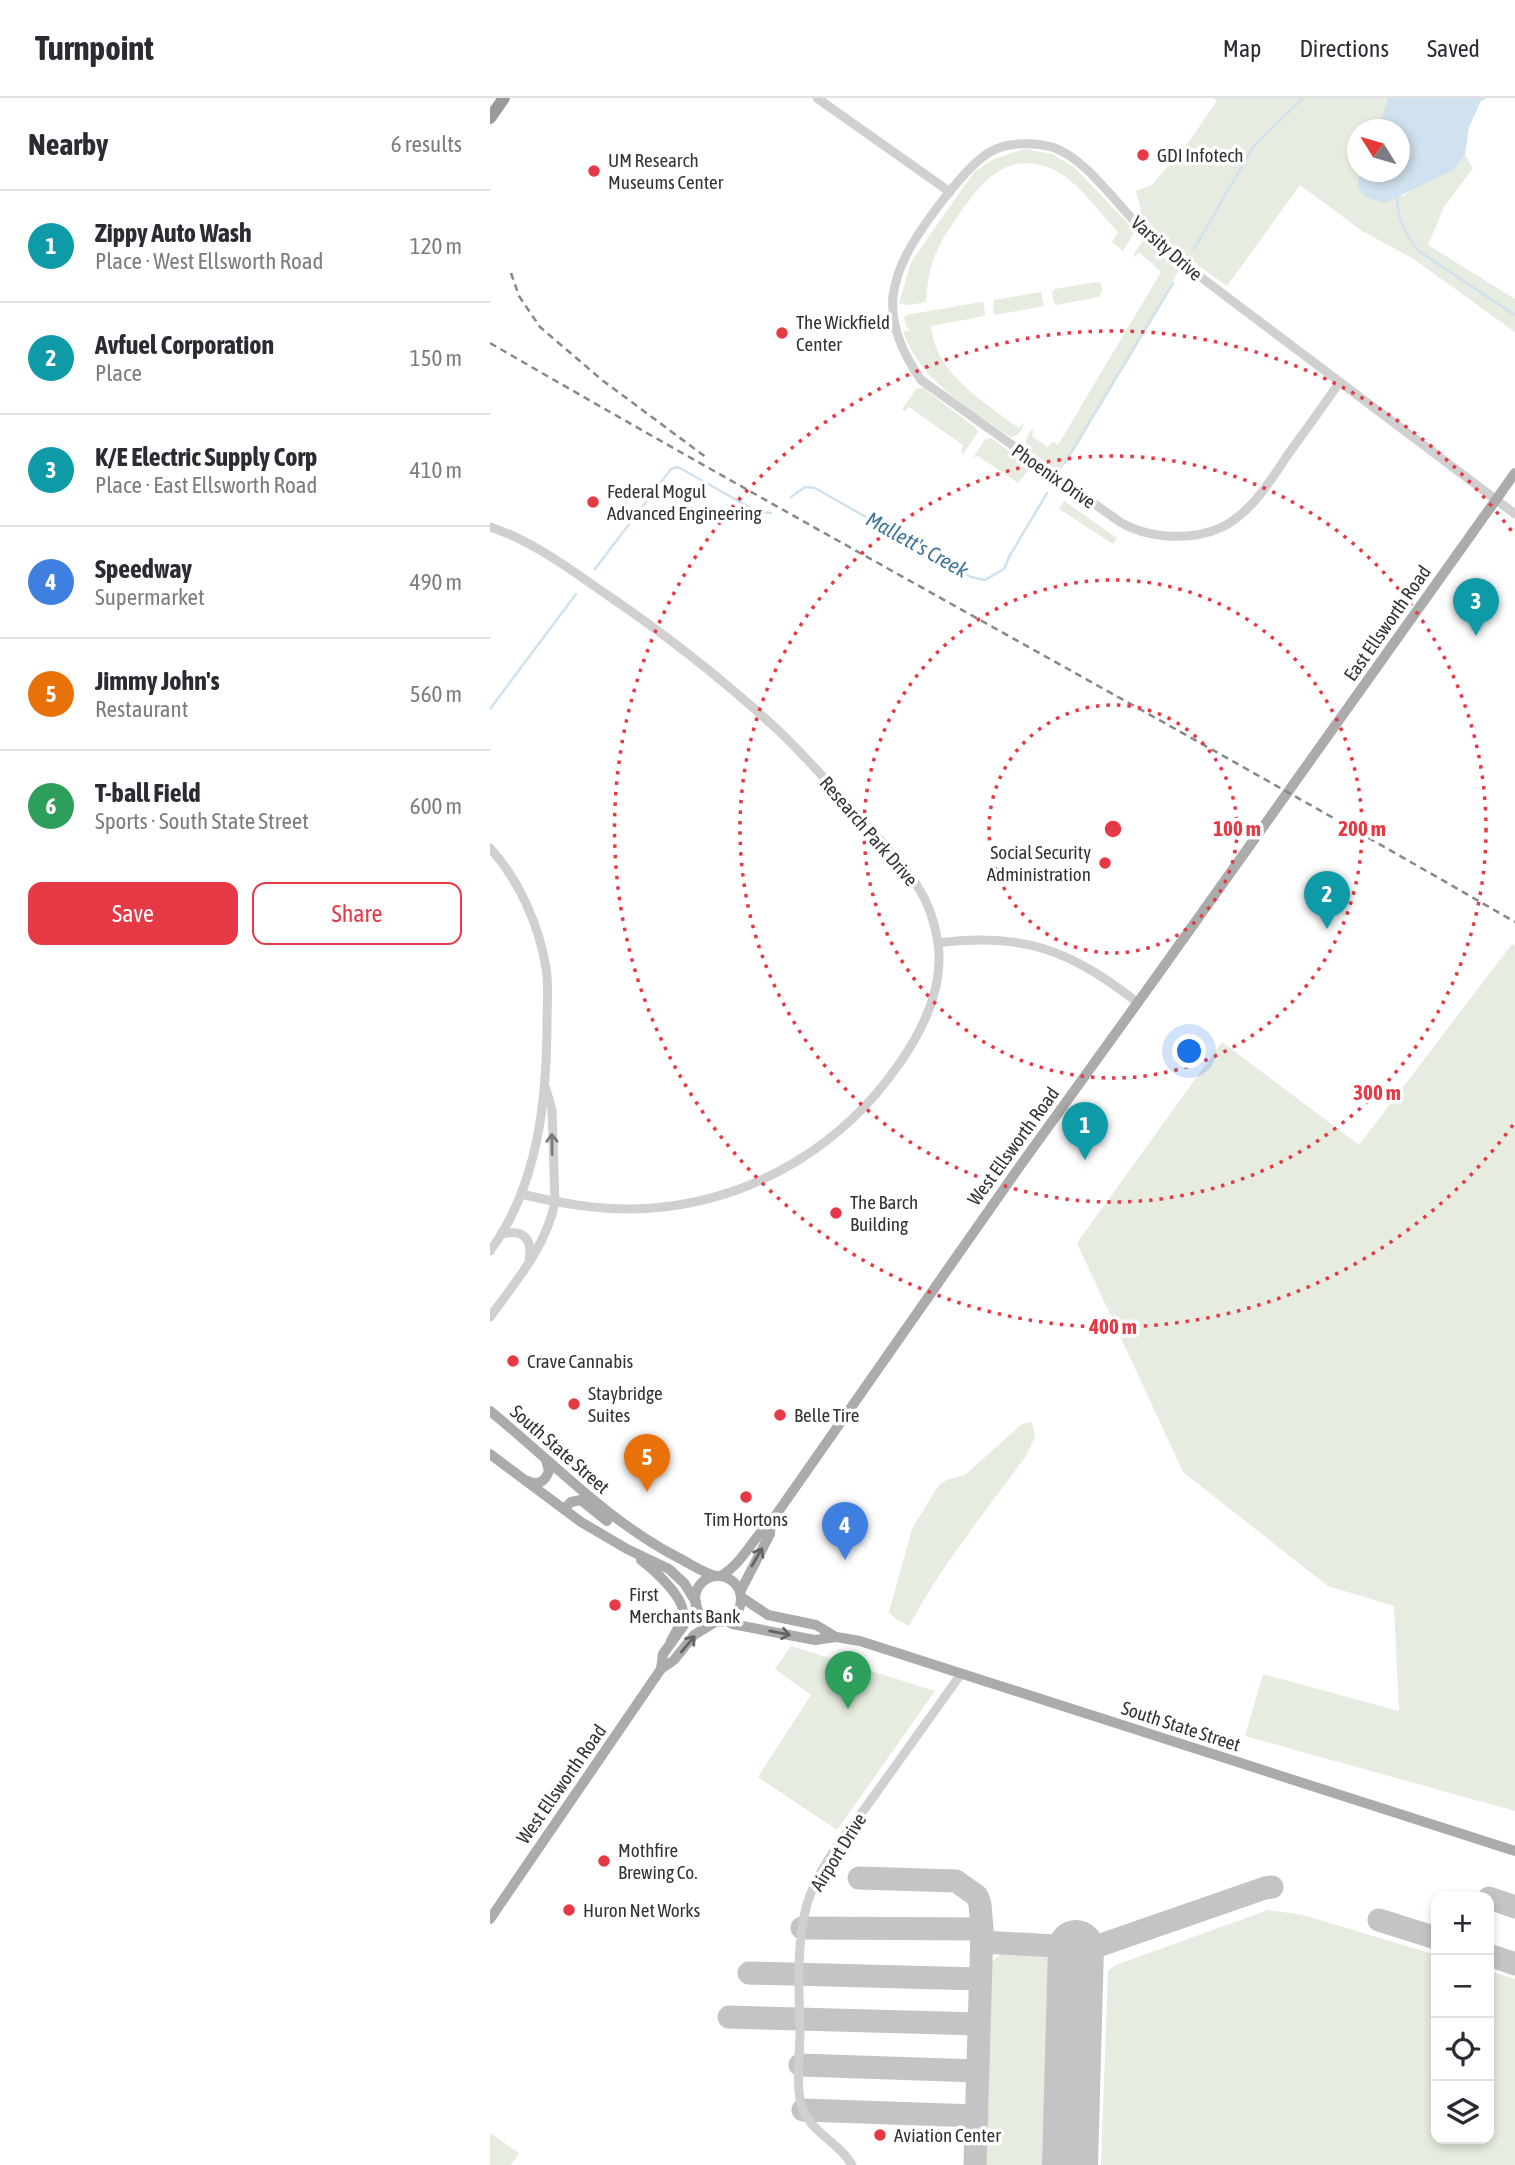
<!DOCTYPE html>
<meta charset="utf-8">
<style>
body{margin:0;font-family:"Asap Condensed",sans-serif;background:#f7f7f7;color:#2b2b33}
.controls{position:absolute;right:21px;bottom:21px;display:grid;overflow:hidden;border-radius:14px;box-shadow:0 4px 10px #0003}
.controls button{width:63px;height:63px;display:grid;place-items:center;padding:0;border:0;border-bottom:2px solid #e1e1e2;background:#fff;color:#2b2b33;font:35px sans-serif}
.compass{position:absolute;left:857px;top:21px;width:63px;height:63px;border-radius:50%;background:#fff;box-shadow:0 4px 10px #0003;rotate:307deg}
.you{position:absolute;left:700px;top:954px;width:24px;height:24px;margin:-18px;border:5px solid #fff;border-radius:50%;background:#1a73e8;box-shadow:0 0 0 10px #1a73e833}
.badge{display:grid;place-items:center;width:46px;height:46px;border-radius:50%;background:#e63946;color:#fff;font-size:23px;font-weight:700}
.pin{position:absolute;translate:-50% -58px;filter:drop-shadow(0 2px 4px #0008)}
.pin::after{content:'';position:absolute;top:37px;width:24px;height:21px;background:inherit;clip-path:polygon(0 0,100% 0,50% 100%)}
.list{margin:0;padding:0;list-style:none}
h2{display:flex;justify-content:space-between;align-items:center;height:91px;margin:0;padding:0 28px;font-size:30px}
h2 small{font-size:23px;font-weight:400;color:#7c7c81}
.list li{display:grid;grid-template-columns:46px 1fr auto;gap:21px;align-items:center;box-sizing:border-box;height:112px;padding:0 28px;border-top:2px solid #e1e1e2}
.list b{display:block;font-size:26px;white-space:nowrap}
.list p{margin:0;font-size:23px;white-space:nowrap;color:#7c7c81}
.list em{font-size:23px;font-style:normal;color:#7c7c81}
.actions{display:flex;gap:14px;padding:21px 28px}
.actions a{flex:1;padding:16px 0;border:2px solid #e63946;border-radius:14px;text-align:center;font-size:24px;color:#e63946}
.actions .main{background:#e63946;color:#fff}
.icon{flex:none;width:38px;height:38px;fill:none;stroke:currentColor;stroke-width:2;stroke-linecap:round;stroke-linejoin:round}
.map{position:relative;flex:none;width:1025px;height:2067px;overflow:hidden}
header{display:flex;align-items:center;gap:42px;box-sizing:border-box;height:98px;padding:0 35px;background:#fff;border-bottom:2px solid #e1e1e2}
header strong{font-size:33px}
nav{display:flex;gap:38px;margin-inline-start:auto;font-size:24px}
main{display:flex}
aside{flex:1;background:#fff}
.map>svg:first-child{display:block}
</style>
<header>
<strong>Turnpoint</strong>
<nav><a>Map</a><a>Directions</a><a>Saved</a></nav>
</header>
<main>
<aside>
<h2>Nearby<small>6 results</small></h2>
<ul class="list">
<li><span class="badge" style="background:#0f9aa8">1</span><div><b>Zippy Auto Wash</b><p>Place · West Ellsworth Road</p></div><em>120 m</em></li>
<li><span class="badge" style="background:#0f9aa8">2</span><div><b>Avfuel Corporation</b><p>Place</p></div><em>150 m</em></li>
<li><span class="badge" style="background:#0f9aa8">3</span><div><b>K/E Electric Supply Corp</b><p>Place · East Ellsworth Road</p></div><em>410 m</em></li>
<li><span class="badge" style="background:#3f7fe0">4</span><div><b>Speedway</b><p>Supermarket</p></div><em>490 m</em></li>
<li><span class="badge" style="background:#e8710a">5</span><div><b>Jimmy John's</b><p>Restaurant</p></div><em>560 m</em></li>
<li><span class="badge" style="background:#2e9e5b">6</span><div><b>T-ball Field</b><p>Sports · South State Street</p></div><em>600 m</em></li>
</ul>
<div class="actions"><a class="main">Save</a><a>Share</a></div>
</aside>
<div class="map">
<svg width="1025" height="2067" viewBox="0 0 1025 2067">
<rect width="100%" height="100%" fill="#fff"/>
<g fill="#e6ecdf">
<polygon points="724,0 898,0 888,31 867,32 867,74 870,74 867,88 913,98 932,86 964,72 975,57 983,70 954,109 938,147 1025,201 1025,234 922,160 872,133 810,87 737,188 681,148 652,117 646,93 662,87 700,42 727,3"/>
<path d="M534,51l28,5 22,13 61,64 -12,20 -11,-9 6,-10c-18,-19 -42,-53 -66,-63 -44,-19 -69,11 -92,44 -9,13 -19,27 -25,42 -6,15 -8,31 -9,47l-17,3 -10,-2 12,-41 63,-90 18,-12z"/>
<path d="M654,141l36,30 -120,203 -33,-23c-3,-7 1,-17 7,-21l-2,8 15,11 6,-5 5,3 103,-173 -22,-20 -4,5 -1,-3z"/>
<polygon points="607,184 611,185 612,193 609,199 566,207 564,205 562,194 565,191"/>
<polygon points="551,194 554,208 505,217 503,216 504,202"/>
<path d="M491,204l3,1 1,13 -54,10c4,48 53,76 88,102l5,-6c-1,8 -6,14 -14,15 -43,-31 -87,-53 -107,-105l7,-2 -4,-4 -2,-8 2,-3z"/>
<polygon points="433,290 486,330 488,334 474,355 473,356 471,352 473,347 419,309 415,313 412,311 426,291"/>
<polygon points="501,340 541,369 528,385 488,358 483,360 495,341"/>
<polygon points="574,403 627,440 623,446 569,411"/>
<polygon points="1022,846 1025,848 1025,1713 755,1638 773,1576 909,1613 904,1508 838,1488 693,1374 587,1145 732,944 869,1047"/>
<path d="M542,1324l3,15 -9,19c-41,56 -85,110 -117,170l-13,-7 -7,-7 23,-83 23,-38 5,-7 9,-5 16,-4 57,-51z"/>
<polygon points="301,1548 445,1593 347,1732 268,1679 321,1597 285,1571"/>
<polygon points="778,1812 813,1817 946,1857 946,2041 999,2041 999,1873 1025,1881 1025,2067 611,2067 618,1873 626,1867"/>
<path d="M542,1850c13,1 23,5 25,19l-5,198h-68l1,-188c9,-26 22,-28 47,-29z"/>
<polygon points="0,2035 29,2055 21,2067 0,2067"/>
</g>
<polygon fill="#cfe2ee" points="898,0 997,0 991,3 979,29 975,57 964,72 895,105 875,99 867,88 870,74 909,74 909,32 888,31"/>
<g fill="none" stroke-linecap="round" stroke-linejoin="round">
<g stroke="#cfe2ee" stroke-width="2.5">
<path d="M907,100c0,21 8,37 22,53l96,64"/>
<polyline points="704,151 763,49 813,0"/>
<polyline points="575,365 683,185"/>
<polyline points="301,399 315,389 325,390 481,479 495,482 514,471 519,459 557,395"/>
<polyline points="105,471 181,371 188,369 268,414 281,415"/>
<polyline points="0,611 86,496"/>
</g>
<g stroke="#c4c4c4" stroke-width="23">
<polyline points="369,1780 466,1783 487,1798 490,1806 492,1831 485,2067"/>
<polyline points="999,1800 1025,1809"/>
<polyline points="889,1822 946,1840"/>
<polyline points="312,1830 492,1831"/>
<polyline points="492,1844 602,1850 775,1790 782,1789"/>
<polyline points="999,1857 1025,1866"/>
<polyline points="259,1875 490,1881"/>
<polyline points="239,1919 489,1926"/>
<polyline points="310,1967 488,1973"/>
<polyline points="313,2012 487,2018"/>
</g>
<polyline stroke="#c4c4c4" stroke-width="56" points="580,2067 586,1850"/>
<g stroke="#d0d0d0" stroke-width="9">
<polyline points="327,0 460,94"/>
<path d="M849,285c-16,23 -33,47 -50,70 -19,28 -38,61 -69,75 -17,8 -36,9 -54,8 -17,-2 -31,-5 -46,-14l-199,-142c-17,-25 -31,-53 -28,-84 2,-12 6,-26 11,-36 12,-27 61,-94 86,-108 17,-10 43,-10 62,-5 33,10 65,58 90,82 12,12 27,23 40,34l333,251"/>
<path d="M0,429c41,13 78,41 113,65 62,42 122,89 177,140 31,30 60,63 89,96 17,19 36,38 49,59 11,17 17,36 20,56 6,43 -15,87 -39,121 -55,80 -140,132 -236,143 -48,6 -96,-2 -142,-13"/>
<path d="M0,750c29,32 49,77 56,120 3,17 1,36 1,53 0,79 -9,165 -57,230"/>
<path d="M448,845c86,-11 132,7 200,60"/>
<path d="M11,1136c22,-5 32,4 28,26"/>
<path d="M0,1219c26,-36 56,-70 65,-115l-3,-92 -6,-21"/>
<path d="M362,2067c-12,-22 -39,-31 -49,-55 -8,-18 -3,-58 -3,-79 -1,-42 -4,-87 7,-127 12,-39 41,-72 64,-104 30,-42 60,-84 90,-126"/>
</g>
<g stroke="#ababab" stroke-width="10">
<path d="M0,1313c62,50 116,109 187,146 14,7 24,15 39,19"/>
<polyline points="0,1356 91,1424 137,1451 179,1471 194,1485 206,1504"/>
<path d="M38,1383c11,5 17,0 21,-10l-3,-11"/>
<polyline points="74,1411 81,1404 91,1402 117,1423"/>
<path d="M151,1462c13,10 45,38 42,56 -2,8 -8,18 -12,25"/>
<path d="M231,1478c22,-13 31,-38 50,-54l244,-349 139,-193 361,-507"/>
<circle cx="228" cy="1501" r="23"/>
<polyline points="250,1494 280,1436 281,1424"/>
<polyline points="251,1499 278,1517 326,1527 346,1539"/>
<polyline points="235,1522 242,1526 325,1542 346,1539 370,1543 1025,1753"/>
<polyline points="171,1571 173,1556 207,1509"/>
<polyline points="0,1821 171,1571 184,1562 204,1537 227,1523"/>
</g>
<polyline stroke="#9a9a9a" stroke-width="12" points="0,20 14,0"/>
<g stroke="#888" stroke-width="2.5" stroke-dasharray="7 5" stroke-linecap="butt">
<polyline points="21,175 29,198 50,229 112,282 217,360"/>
<path d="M0,245c340,197 685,382 1025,579"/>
</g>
</g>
<defs><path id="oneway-shaft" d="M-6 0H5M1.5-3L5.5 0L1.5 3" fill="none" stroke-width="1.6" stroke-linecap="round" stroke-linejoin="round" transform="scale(1.75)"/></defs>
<use stroke="#7a7a7a" href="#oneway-shaft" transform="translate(62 1046) rotate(-91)"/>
<g stroke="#636363">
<use href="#oneway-shaft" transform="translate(267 1459) rotate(-60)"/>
<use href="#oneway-shaft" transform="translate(290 1535) rotate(11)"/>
<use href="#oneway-shaft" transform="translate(198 1546) rotate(-50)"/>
</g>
<g fill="none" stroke="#e63946" stroke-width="3.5" stroke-dasharray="3.5 7">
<circle cx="623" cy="731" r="124"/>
<circle cx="623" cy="731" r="249"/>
<circle cx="623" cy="731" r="373"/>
<path d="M1023 1027A498 498 0 1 1 1023 435"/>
</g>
<g fill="#e63946" stroke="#fff" stroke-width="2.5">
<circle cx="653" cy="57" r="7"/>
<circle cx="104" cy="73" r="7"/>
<circle cx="292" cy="235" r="7"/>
<circle cx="103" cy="404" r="7"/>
<circle cx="615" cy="765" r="7"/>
<circle cx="346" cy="1115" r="7"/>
<circle cx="23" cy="1263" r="7"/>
<circle cx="84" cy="1306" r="7"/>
<circle cx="290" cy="1317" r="7"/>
<circle cx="256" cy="1399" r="7"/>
<circle cx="125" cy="1507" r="7"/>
<circle cx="114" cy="1763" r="7"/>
<circle cx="79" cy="1812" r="7"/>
<circle cx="390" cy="2037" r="7"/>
</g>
<g text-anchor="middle" stroke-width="7" stroke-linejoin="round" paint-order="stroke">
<g font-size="19" fill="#333" stroke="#fff" text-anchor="start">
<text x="667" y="64">GDI Infotech</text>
<text x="118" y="69">UM Research<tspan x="118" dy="22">Museums Center</tspan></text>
<text x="306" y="231">The Wickfield<tspan x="306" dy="22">Center</tspan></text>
<text x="117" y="400">Federal Mogul<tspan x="117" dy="22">Advanced Engineering</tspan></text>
<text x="601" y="761" text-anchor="end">Social Security<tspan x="601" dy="22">Administration</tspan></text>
<text x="360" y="1111">The Barch<tspan x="360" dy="22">Building</tspan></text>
<text x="37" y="1270">Crave Cannabis</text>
<text x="98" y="1302">Staybridge<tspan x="98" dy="22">Suites</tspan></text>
<text x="304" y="1324">Belle Tire</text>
<text x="256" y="1428" text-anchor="middle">Tim Hortons</text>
<text x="139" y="1503">First<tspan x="139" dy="22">Merchants Bank</tspan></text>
<text x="128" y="1759">Mothfire<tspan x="128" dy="22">Brewing Co.</tspan></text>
<text x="93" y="1819">Huron Net Works</text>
<text x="404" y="2044">Aviation Center</text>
</g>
<g font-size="19" fill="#333" stroke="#fff">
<text transform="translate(677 150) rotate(41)" y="7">Varsity Drive</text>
<text transform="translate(564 378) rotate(35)" y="7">Phoenix Drive</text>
<text transform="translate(897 525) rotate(-55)" y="7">East Ellsworth Road</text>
<text transform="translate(379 733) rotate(49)" y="7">Research Park Drive</text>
<text transform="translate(523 1048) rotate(-54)" y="7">West Ellsworth Road</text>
<text transform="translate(70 1351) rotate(41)" y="7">South State Street</text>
<text transform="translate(691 1628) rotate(18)" y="7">South State Street</text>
<text transform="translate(71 1686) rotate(-55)" y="7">West Ellsworth Road</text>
<text transform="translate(348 1754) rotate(-58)" y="7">Airport Drive</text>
</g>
<g font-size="21" font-style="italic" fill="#3f7597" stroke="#fff">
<text transform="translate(427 447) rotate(29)" y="7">Mallett's Creek</text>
</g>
</g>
<circle cx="623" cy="731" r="10" fill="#e63946" stroke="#fff" stroke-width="3.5"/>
<g font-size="21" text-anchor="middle" font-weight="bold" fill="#e63946" stroke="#fff" stroke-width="7" stroke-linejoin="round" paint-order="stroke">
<text x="747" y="738">100 m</text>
<text x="872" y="738">200 m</text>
<text x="887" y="1002">300 m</text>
<text x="623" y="1236">400 m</text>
</g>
</svg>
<div class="controls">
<button>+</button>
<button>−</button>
<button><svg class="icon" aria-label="locate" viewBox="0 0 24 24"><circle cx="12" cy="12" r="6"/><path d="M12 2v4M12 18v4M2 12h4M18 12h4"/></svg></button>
<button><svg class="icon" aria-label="layers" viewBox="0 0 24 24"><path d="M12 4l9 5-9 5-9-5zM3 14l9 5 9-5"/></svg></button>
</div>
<svg class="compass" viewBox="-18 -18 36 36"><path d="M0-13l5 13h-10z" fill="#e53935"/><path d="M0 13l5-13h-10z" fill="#7c7c81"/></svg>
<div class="you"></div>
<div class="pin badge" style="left:595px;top:1062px;background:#0f9aa8">1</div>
<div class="pin badge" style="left:837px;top:831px;background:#0f9aa8">2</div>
<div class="pin badge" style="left:986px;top:538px;background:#0f9aa8">3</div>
<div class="pin badge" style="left:355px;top:1462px;background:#3f7fe0">4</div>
<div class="pin badge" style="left:157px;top:1394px;background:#e8710a">5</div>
<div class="pin badge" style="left:358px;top:1611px;background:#2e9e5b">6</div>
</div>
</main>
